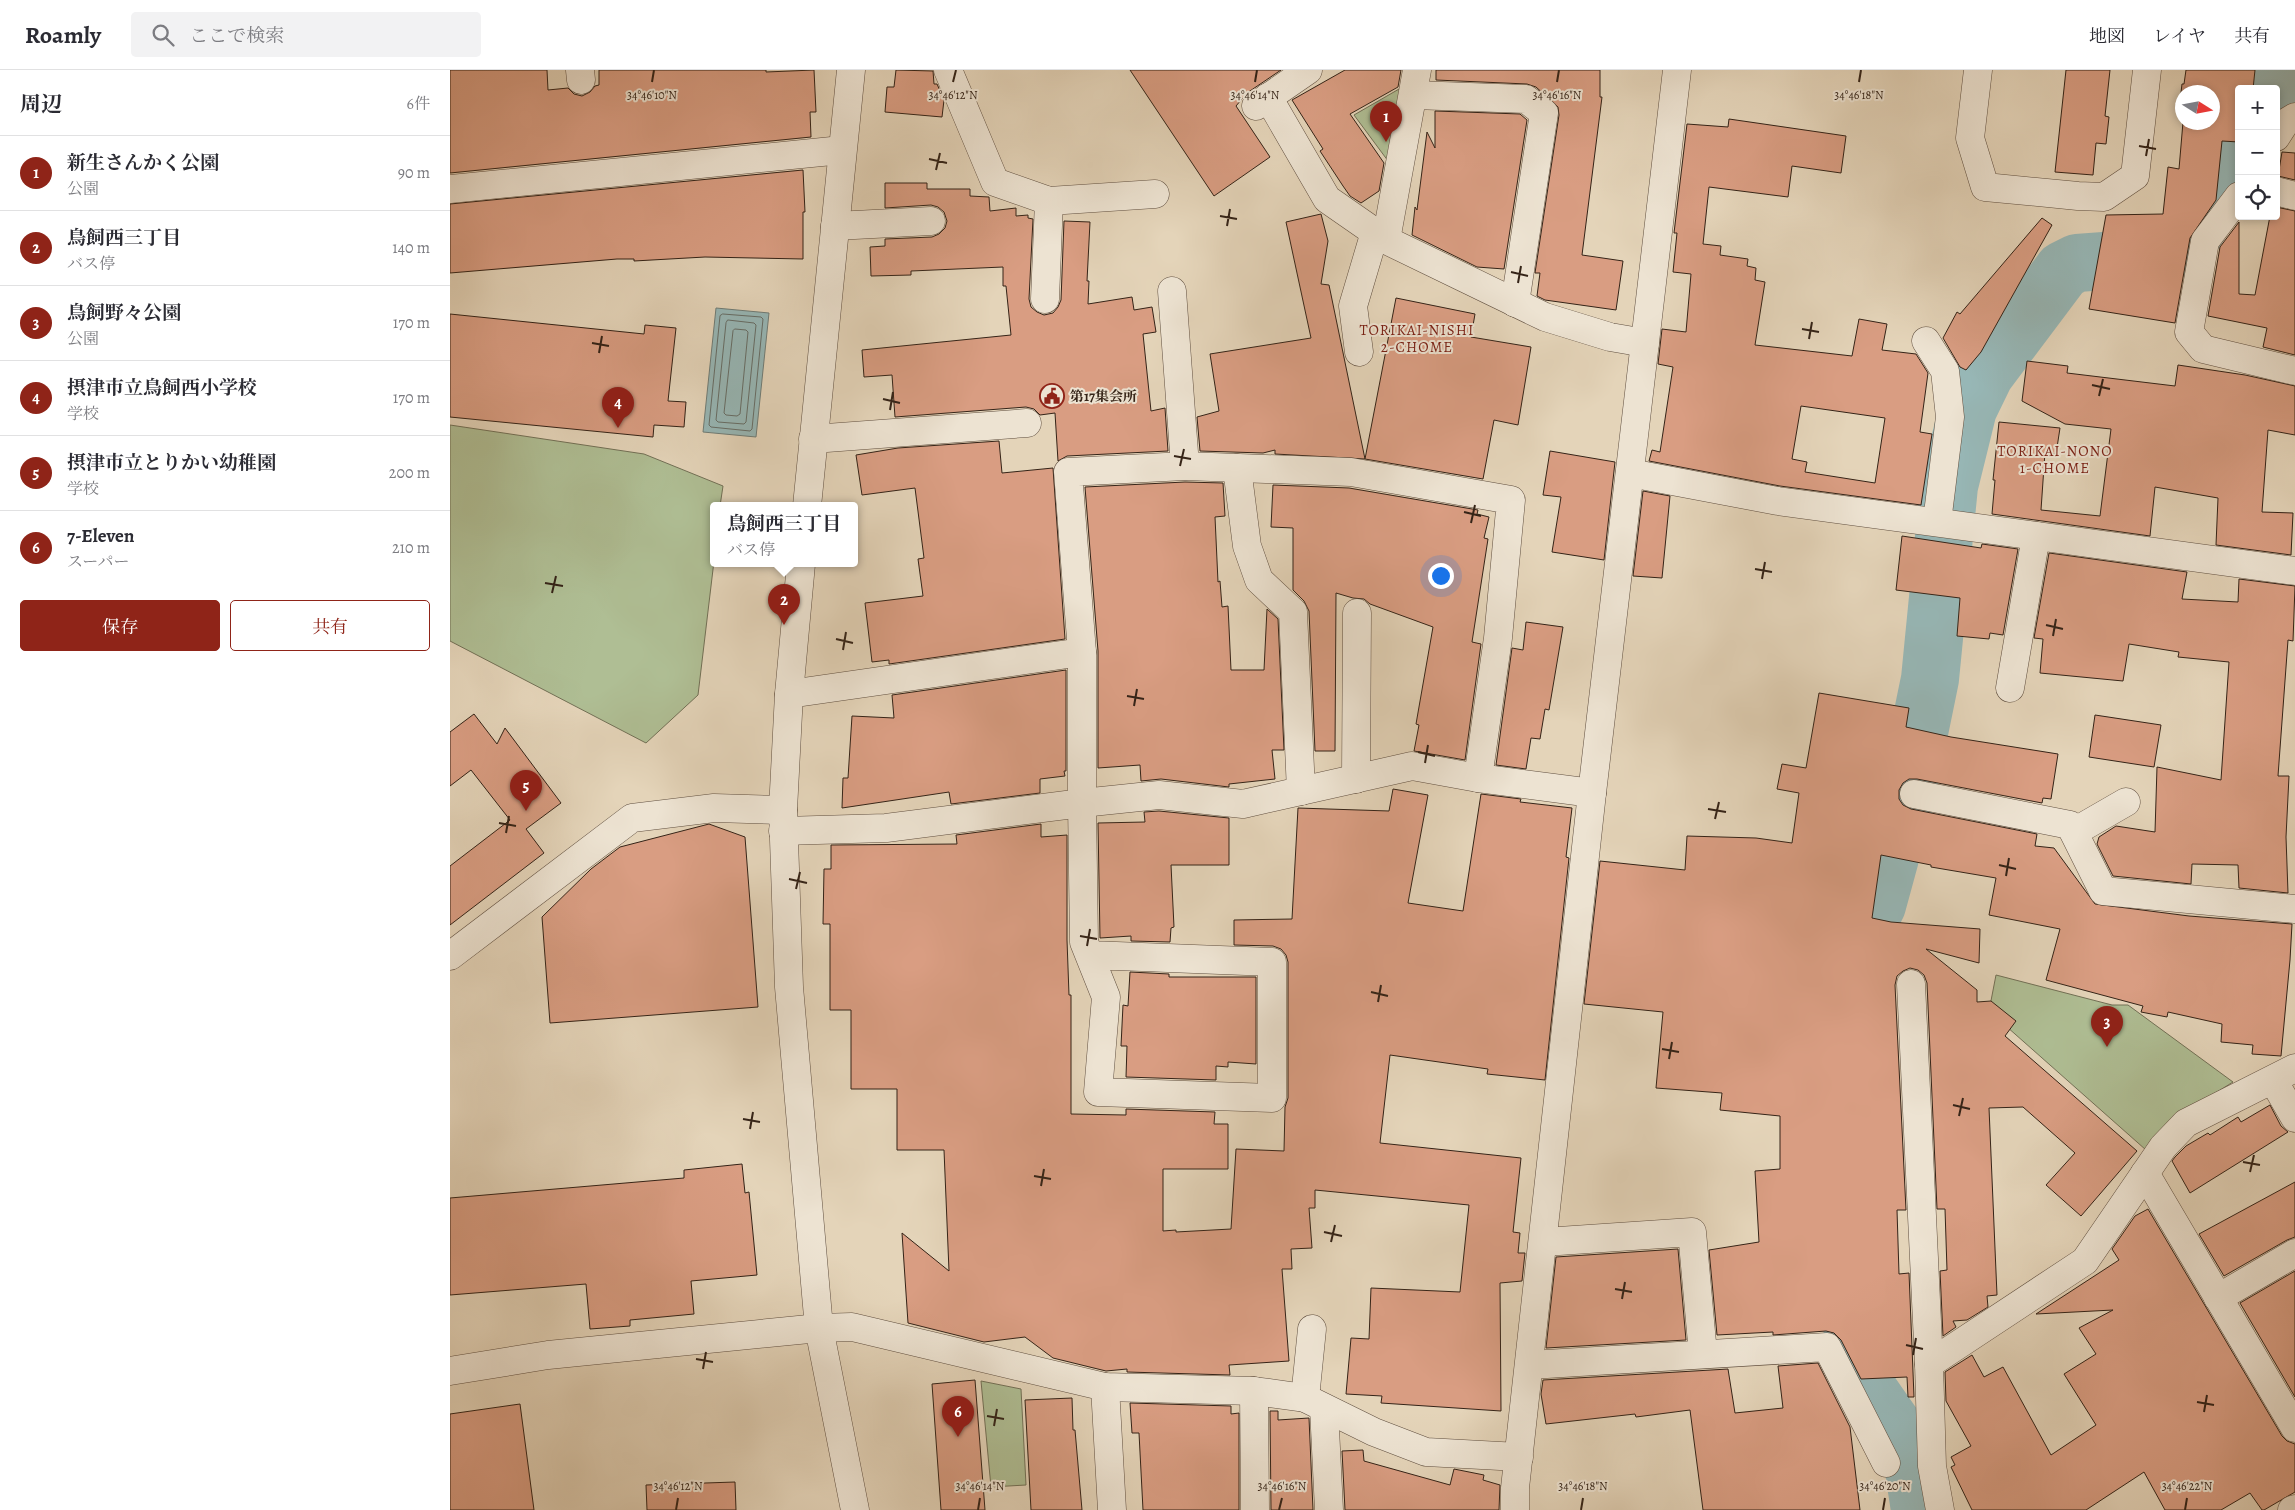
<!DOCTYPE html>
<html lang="ja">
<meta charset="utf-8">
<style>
body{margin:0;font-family:Alegreya,"Noto Serif JP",serif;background:#f2f2f3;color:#2b2b33}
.controls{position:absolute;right:15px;top:15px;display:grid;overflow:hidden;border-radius:5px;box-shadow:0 2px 8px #0003}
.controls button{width:45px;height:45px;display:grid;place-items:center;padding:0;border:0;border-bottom:1px solid #e1e1e2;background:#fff;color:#2b2b33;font:25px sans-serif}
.compass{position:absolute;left:1725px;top:15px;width:45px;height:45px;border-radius:50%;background:#fff;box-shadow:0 2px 8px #0003;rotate:101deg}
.you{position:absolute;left:990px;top:505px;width:18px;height:18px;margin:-12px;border:4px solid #fff;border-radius:50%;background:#1a73e8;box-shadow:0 0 0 8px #1a73e833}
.badge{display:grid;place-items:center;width:32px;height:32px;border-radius:50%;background:#8f2418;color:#fff;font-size:16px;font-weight:700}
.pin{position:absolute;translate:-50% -41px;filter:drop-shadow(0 1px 2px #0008)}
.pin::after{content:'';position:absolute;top:26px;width:18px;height:15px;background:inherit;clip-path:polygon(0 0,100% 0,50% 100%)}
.popup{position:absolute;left:260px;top:432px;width:148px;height:65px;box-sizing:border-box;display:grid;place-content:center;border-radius:5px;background:#fff;filter:drop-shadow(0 1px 4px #0005);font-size:16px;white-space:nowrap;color:#7c7c81}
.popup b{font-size:19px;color:#2b2b33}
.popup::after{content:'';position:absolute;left:50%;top:100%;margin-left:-10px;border:10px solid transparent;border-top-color:#fff}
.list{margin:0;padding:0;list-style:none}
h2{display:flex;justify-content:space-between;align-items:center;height:65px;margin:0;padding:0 20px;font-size:21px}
h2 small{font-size:16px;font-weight:400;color:#7c7c81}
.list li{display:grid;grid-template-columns:32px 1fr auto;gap:15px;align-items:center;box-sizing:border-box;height:75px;padding:0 20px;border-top:1px solid #e1e1e2}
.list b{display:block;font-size:19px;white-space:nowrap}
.list p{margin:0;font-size:16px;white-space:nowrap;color:#7c7c81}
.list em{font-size:16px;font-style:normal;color:#7c7c81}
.actions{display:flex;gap:10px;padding:15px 20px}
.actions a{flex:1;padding:11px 0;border:1px solid #8f2418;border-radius:5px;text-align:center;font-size:18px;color:#8f2418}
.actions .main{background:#8f2418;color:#fff}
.icon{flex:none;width:28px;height:28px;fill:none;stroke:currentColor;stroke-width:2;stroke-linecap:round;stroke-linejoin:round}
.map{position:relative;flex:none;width:1845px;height:1440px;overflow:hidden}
header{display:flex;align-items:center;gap:30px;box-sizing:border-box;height:70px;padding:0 25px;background:#fff;border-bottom:1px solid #e1e1e2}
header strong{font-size:24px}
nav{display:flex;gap:28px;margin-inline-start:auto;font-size:18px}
.search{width:350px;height:45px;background:#f2f2f3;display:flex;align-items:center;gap:12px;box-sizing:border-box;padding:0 18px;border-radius:5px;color:#7c7c81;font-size:19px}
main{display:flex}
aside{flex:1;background:#fff}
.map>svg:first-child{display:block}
</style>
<header>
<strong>Roamly</strong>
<div class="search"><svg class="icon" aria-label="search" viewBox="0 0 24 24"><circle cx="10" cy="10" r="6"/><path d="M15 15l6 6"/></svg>ここで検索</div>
<nav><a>地図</a><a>レイヤ</a><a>共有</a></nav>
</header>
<main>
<aside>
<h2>周辺<small>6件</small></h2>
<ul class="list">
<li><span class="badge">1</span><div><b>新生さんかく公園</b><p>公園</p></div><em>90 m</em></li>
<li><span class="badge">2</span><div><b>鳥飼西三丁目</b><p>バス停</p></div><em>140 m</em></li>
<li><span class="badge">3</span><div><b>鳥飼野々公園</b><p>公園</p></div><em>170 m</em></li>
<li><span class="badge">4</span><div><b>摂津市立鳥飼西小学校</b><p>学校</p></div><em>170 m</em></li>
<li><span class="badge">5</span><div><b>摂津市立とりかい幼稚園</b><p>学校</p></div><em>200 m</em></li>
<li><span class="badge">6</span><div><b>7-Eleven</b><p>スーパー</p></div><em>210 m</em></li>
</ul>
<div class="actions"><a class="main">保存</a><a>共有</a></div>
</aside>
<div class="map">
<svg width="1845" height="1440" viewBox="0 0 1845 1440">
<rect width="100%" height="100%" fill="#e4d4b9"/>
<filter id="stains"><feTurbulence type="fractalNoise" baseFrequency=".004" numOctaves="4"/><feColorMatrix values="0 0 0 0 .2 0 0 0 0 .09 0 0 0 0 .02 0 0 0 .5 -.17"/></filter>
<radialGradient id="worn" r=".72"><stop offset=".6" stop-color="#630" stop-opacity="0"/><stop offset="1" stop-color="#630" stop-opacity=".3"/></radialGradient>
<g fill="#afbe94" stroke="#727056">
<polygon points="956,15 944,99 904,45"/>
<polygon points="0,355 194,384 273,416 270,436 264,436 264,491 248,625 196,673 0,571"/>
<polygon points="1546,905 1662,935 1678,935 1783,1012 1724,1049 1696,1080 1539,941"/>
<polygon points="531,1311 571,1319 576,1415 541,1417"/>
</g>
<polygon fill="#97b7b6" stroke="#6f7c76" points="266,238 319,243 306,367 253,362"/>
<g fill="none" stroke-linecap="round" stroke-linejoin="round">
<g stroke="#666d66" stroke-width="1">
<polygon points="273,244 311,247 313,249 302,359 300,361 261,357 259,355 270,246"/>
<polygon points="278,250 304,253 306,255 296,352 294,354 268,352 266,350 276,253"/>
<polygon points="285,259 296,260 298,262 290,344 287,346 276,345 274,343 283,261"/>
</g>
<g stroke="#97b7b6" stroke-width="58">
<polyline points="1819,19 1822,0"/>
<polyline points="1392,915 1397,894 1427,835 1454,736 1480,609 1499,416 1518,339 1535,304 1613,200 1627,193 1709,187 1739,171 1789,93"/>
<polyline points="1396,1232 1417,1318 1461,1381 1470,1440"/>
</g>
</g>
<g fill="#d99d82" stroke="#342317" fill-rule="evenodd">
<polygon points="0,0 97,0 98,20 118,18 124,24 132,26 140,22 145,16 149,15 149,0 316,0 316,2 364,0 366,42 360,42 361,67 0,103"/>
<polygon points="446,0 483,1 484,14 487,14 494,30 492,47 435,42 437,17 444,17"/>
<polygon points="680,0 831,0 797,23 786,36 820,87 764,126"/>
<polygon points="895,0 951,0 948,17 900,44 934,93 929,121 911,133 900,126 893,116 870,81 873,79 842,30"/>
<polygon points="986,0 1150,0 1150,27 1152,27 1132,185 1173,191 1166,240 1095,230 1087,226 1090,203 1085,203 1109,45 1108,37 1086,17 1077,14 986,10"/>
<polygon points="1616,0 1660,0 1655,46 1659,47 1656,74 1646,73 1643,105 1605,102"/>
<polygon points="1736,0 1805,0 1803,19 1789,19 1789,72 1772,71 1766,130 1740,168 1725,253 1639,239 1656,145 1713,144 1718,97 1729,99 1733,52 1762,52 1762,22 1732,22 1732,39 1729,39 1732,14 1734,14"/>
<polygon points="985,41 1070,44 1077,50 1054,199 1027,197 962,165 965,137 967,140 977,62 985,78"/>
<path d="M1279,49l117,17 -5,37 -49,-7 -4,31 -79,-10 -6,57 18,2 -1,9 28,4 -1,7 9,2 -1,12 10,2 -10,63 97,11 7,-37 28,5 -5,26 34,4 12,19 -8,59 12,2 -11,71 -141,-19 -131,-25 3,-11 8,2 13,-85 -15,-3 4,-35 24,3 5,-58 -18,-2 4,-39h-3l13,-109 41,3zM1351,336l84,12 -10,65 -70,-11 2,-10 -15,-3z"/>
<polygon points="1832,82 1845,83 1845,110 1828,106"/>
<polygon points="353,100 355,142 353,142 353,189 255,187 184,191 184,189 167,189 0,203 0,134"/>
<polygon points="435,113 477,113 477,119 520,119 520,126 539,127 540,141 566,138 566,146 578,145 578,148 583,149 579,229 581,237 587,242 594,245 603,243 608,237 611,230 614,151 640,152 637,211 639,211 638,234 682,227 684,240 702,237 706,262 693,264 701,341 715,338 718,381 617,386 608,391 605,343 590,345 584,339 576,337 445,347 442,305 414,307 412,280 561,265 556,216 553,216 553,197 461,201 461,205 421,206 420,177 435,176 435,169 482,167 489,164 495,158 497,151 494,142 488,137 481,135 435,138"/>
<polygon points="1826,137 1845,141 1845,285 1813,277 1817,258 1758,246 1770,177 1789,152 1789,224 1805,225 1820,146 1826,146"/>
<polygon points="871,144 878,171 871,214 879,215 915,389 825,384 825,380 813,383 750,381 747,347 769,341 760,284 861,268 836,152"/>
<polygon points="1592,148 1602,155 1531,282 1516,300 1510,297 1493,268 1507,242 1510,244"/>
<polygon points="946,228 1025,244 1021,267 1081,277 1068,355 1044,350 1033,409 915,389"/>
<polygon points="0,244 194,264 195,255 226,258 218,331 236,332 234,357 204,355 203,367 0,347"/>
<polygon points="1577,291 1618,296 1617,303 1725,316 1728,295 1795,305 1845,316 1845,365 1818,360 1812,442 1843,443 1841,485 1766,475 1768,428 1705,417 1700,466 1542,444 1545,410 1543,410 1549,352 1610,358 1606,384 1595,382 1591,440 1650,446 1661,359 1615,354 1572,331"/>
<polygon points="549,371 552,403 603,398 615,569 439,594 439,590 422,592 415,533 473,526 468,489 474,488 465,418 412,425 406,385 448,378"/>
<polygon points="1100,381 1165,392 1154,490 1102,482 1111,427 1093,425"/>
<polygon points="735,412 773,413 775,446 765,447 768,512 770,511 772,537 778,536 781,600 814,600 817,539 828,549 834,680 822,680 825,709 779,714 779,717 711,709 691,711 690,695 648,698 648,581 635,417"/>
<polygon points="823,415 899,418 1028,440 1027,444 1039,447 1034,468 1038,469 1022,572 1031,574 1015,690 964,681 969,655 966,654 983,557 920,534 914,529 903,528 886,523 885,681 865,681 859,541 854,531 843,520 843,458 821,457"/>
<polygon points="1193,421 1220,426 1212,508 1183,506"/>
<polygon points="1452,466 1531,478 1532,474 1568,479 1553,565 1540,563 1539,569 1507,566 1510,528 1446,520"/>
<polygon points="1599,483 1737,502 1732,529 1788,532 1789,509 1845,516 1843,571 1838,570 1828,706 1839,706 1836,767 1838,823 1789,818 1788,795 1742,794 1741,814 1663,806 1647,774 1649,767 1666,756 1705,762 1707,697 1771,710 1779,592 1728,587 1729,582 1679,574 1673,611 1590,603 1593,569 1584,568"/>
<polygon points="1076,552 1113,557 1099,640 1095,639 1090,669 1081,668 1076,699 1046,695 1062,578 1073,580"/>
<polygon points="616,600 616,701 614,701 615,706 590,709 590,723 501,734 499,722 392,738 393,708 398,708 402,646 444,648 442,625"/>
<polygon points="1369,623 1459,638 1456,657 1501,667 1608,684 1601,729 1593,728 1592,733 1467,709 1459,709 1453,713 1449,720 1449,729 1453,735 1461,739 1587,764 1585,776 1604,778 1645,834 1739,846 1842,854 1840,890 1831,986 1802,984 1803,975 1771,972 1772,954 1718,942 1717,947 1691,942 1693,936 1596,910 1610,859 1539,845 1546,808 1481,797 1481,795 1431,785 1422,848 1441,852 1530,859 1529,893 1476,879 1527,920 1527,932 1541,931 1566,951 1555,966 1687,1081 1631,1146 1596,1115 1625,1083 1573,1037 1539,1038 1547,1225 1537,1226 1538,1237 1517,1250 1503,1251 1506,1257 1493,1266 1490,1201 1497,1200 1495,1139 1487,1139 1477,913 1474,905 1468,900 1460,898 1453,901 1447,906 1445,915 1456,1140 1447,1140 1449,1204 1459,1203 1464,1327 1458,1327 1457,1307 1411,1309 1391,1270 1384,1263 1376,1261 1323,1265 1323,1262 1267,1265 1259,1180 1309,1172 1305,1101 1330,1099 1330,1046 1270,1040 1272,1023 1206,1018 1213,942 1134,934 1150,791 1235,800 1237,766 1306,768 1342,773 1349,723 1327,719 1332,694 1356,698"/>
<polygon points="24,644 47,674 55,658 111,733 76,759 94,783 0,855 0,796 60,750 21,700 0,716 0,662"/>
<polygon points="1645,645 1711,655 1704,697 1639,687"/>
<polygon points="943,719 978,725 958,833 1013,841 1031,724 1071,729 1070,732 1122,738 1116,787 1119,788 1095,1010 1037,1004 1038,999 940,985 930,1073 1071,1088 1063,1162 1070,1163 1068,1183 1075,1183 1072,1211 1050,1213 1051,1341 931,1333 932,1326 896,1324 901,1268 919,1269 921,1218 1010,1222 1019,1135 865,1120 865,1138 859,1138 862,1178 841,1179 842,1199 832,1199 839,1291 779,1295 780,1305 677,1302 677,1299 656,1301 603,1288 575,1267 534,1272 458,1253 452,1163 499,1201 494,1080 447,1080 447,1019 401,1019 401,940 380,940 380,854 373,854 374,799 381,799 381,775 507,774 506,765 591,754 591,767 617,765 617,870 619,925 621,925 621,1044 676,1045 676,1039 765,1042 764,1054 778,1054 778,1099 713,1099 713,1161 726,1160 726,1162 781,1159 786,1079 834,1081 835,1037 838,1028 838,892 836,885 831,879 823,876 784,875 784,850 842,849 848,738 939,741"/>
<polygon points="709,741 779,748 779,795 721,795 724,857 721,858 720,872 681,871 681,866 650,868 648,753 695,752 694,742"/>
<polygon points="259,754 295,767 308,937 100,953 92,847 141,799 170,777"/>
<polygon points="680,902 719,904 719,907 806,907 806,994 778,992 778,997 766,996 766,1010 676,1007 677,976 671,976 673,935 678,936"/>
<polygon points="1820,1035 1831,1056 1838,1062 1740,1123 1722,1091 1725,1087 1736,1076 1758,1063 1760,1065 1788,1047 1791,1052"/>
<polygon points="292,1094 295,1123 299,1122 307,1205 241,1211 244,1244 180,1250 180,1256 140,1259 136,1214 0,1225 0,1128 234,1108 234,1100"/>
<polygon points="1845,1112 1845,1167 1837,1170 1774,1206 1749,1164"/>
<polygon points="1698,1139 1832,1366 1837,1371 1845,1374 1845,1422 1814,1440 1812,1440 1800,1423 1771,1440 1715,1440 1694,1402 1636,1440 1522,1440 1501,1397 1505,1395 1501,1387 1521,1376 1496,1331 1495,1302 1522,1285 1534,1307 1553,1297 1601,1385 1646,1355 1614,1304 1646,1284 1629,1258 1663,1240 1586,1244 1669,1190 1662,1179 1685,1146"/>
<polygon points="1228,1179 1236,1270 1096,1278 1106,1187"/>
<polygon points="1845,1201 1845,1327 1790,1233"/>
<polygon points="1368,1293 1400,1357 1410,1440 1253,1440 1240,1340 1186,1347 1185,1344 1096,1354 1091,1324 1093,1310 1278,1299 1285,1343 1333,1338 1328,1296"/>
<polygon points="525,1310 535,1440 491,1440 482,1314"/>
<polygon points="622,1328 623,1360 625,1360 632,1440 581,1440 575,1330"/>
<polygon points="680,1333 781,1336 781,1344 789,1343 789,1440 693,1440 689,1363 682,1363"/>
<polygon points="70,1334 84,1440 0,1440 0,1344"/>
<polygon points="820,1341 828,1341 828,1350 859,1348 863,1440 821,1440"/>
<polygon points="913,1380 914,1391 1000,1415 1004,1399 1034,1405 1033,1410 1050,1415 1049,1440 895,1440 892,1381"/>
<polygon points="285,1412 286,1440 197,1440 196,1415"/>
</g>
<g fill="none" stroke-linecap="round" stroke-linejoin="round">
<defs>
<g id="minor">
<polyline points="130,0 131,10"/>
<polyline points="498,0 545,112 599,131 705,124"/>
<polyline points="1528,0 1520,68 1535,117 1628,126 1654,127 1685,106 1697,0"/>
<polyline points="964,25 1076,29 1094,43 1065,233"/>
<polyline points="818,27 877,129 936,170 1095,247 1160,267 1195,273"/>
<polyline points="806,36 858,0"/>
<polyline points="1826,67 1835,53 1845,47"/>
<polyline points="0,119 392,80"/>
<polyline points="1826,121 1845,126"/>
<polyline points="1789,126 1755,171 1739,262 1753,279 1845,301"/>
<polyline points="385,156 481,151"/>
<polyline points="936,170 967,0"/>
<polyline points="722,221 735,396"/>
<polyline points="595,229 599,131"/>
<polyline points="1476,271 1495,301 1500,347 1487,452"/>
<polyline points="909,282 903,236 925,162"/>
<polyline points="363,369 577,353"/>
<polyline points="787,398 797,476 809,510 843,542 851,721"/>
<polyline points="1180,403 1328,431 1845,501"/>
<polyline points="357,436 401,0"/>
<polyline points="351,494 339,624 333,740 339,917 369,1258 405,1440"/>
<polyline points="1560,618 1586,466"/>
<polyline points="339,624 632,582"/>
<polyline points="906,709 907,543"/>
<polyline points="1464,724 1620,755 1653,821 1845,839"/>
<polyline points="333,761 436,758 632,733 709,725 793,734 962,696 1028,708 1142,723"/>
<polyline points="1624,762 1676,732"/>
<polyline points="640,885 822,892 822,1028 648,1022 656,927 634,872 632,733 632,582 618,402 735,396 901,402 1061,430 1048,568 1028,708"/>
<polyline points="0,886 182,748 264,738 333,740"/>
<polyline points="1461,914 1479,1294"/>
<polyline points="1823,1010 1845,1048"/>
<polyline points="1695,1103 1845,1358"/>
<polyline points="1094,1172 1242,1162 1253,1284"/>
<polyline points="1768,1228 1845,1183"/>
<polyline points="1080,1295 1377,1277 1436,1393"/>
<polyline points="0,1301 98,1285 369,1258 402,1257 655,1317 804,1321 855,1328 924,1362 976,1382 1069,1387"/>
<polyline points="655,1317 662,1440"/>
<polyline points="804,1321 805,1440"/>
<polyline points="855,1328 862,1259"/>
<polyline points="874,1338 879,1440"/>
<polyline points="1065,1440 1065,1418 1142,723 1227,0"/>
<polyline points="1490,1440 1482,1396 1479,1294 1635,1191 1713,1077 1736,1053 1845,998"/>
<polyline points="1842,1440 1845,1439"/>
</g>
</defs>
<use href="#minor" stroke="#604f40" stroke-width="29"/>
<use href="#minor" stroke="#ede3d2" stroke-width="28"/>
</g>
<path fill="none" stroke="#342317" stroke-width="2" d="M202,12l2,-12M503,12l3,-12M805,12l2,-12M1107,12l2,-12M1409,12l2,-12M1689,76l17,3M1696,86l3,-17M479,89l18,4M486,100l4,-17M770,146l17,3M777,156l3,-17M1061,202l17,4M1068,213l3,-17M1352,259l17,3M1359,269l3,-17M142,273l17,3M149,283l3,-17M1642,315l18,4M1649,326l4,-17M433,329l17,4M440,340l3,-18M724,386l17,3M730,396l4,-17M1014,442l17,4M1021,453l4,-18M1305,499l17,3M1312,509l3,-17M95,513l18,3M102,523l4,-17M1596,555l17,4M1603,566l3,-17M386,569l17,4M393,580l3,-18M677,626l17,3M684,636l3,-17M968,682l17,4M975,693l3,-18M1258,739l18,3M1265,749l4,-17M49,753l17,3M56,763l3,-17M1549,795l17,4M1556,806l3,-18M339,809l18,4M346,819l4,-17M630,866l17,3M637,876l3,-17M921,922l17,4M928,932l3,-17M1212,979l17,3M1219,989l3,-17M1503,1035l17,4M1509,1046l4,-18M293,1049l17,3M300,1059l3,-17M1793,1092l17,3M1800,1102l4,-17M584,1106l17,3M591,1116l3,-17M874,1162l18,4M881,1172l4,-17M1165,1219l17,3M1172,1229l3,-17M1456,1275l17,4M1463,1285l3,-17M246,1289l17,3M253,1299l3,-17M1747,1332l17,3M1754,1342l3,-17M537,1346l17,3M544,1356l3,-17M226,1440l2,-12M528,1440l2,-12M829,1440l3,-12M1131,1440l2,-12M1433,1440l2,-12M1735,1440l2,-12"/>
<defs>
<symbol id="civic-ring" viewBox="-11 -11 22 22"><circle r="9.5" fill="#ede3d2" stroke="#8f2418" stroke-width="1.5"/><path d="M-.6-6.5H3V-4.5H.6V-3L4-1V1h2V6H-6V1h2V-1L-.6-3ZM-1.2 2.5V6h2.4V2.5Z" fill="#8f2418"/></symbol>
</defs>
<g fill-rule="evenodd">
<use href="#civic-ring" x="588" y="312" width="28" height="28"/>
</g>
<g text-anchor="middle" stroke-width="4" stroke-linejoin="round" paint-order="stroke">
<g font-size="14" font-weight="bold" fill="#342317" stroke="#ede3d2" text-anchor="start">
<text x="620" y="331">第17集会所</text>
</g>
<g font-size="15" letter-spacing="1" fill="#7a1f14" stroke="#ede3d2">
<text x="967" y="265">TORIKAI-NISHI<tspan x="967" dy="17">2-CHOME</tspan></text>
<text x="1605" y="386">TORIKAI-NONO<tspan x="1605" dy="17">1-CHOME</tspan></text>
</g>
</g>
<g font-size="12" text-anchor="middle" fill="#342317" stroke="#ede3d2" stroke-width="4" stroke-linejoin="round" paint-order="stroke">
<text x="202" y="29">34°46'10"N</text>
<text x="503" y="29">34°46'12"N</text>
<text x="805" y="29">34°46'14"N</text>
<text x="1107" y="29">34°46'16"N</text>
<text x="1409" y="29">34°46'18"N</text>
<text x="228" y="1420">34°46'12"N</text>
<text x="530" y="1420">34°46'14"N</text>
<text x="832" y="1420">34°46'16"N</text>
<text x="1133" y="1420">34°46'18"N</text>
<text x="1435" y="1420">34°46'20"N</text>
<text x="1737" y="1420">34°46'22"N</text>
</g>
<rect width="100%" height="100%" filter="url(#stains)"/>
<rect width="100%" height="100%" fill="url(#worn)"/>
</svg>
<div class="controls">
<button>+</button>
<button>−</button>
<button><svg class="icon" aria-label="locate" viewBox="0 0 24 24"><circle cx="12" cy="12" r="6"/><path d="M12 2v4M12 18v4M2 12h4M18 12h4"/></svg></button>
</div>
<svg class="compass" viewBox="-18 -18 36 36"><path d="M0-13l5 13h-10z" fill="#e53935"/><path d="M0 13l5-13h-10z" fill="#7c7c81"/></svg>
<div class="you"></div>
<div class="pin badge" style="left:936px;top:72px">1</div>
<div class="pin badge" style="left:334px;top:555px">2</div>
<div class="popup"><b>鳥飼西三丁目</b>バス停</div>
<div class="pin badge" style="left:1657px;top:977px">3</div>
<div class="pin badge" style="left:168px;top:358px">4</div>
<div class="pin badge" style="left:76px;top:741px">5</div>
<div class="pin badge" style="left:508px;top:1367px">6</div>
</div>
</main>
